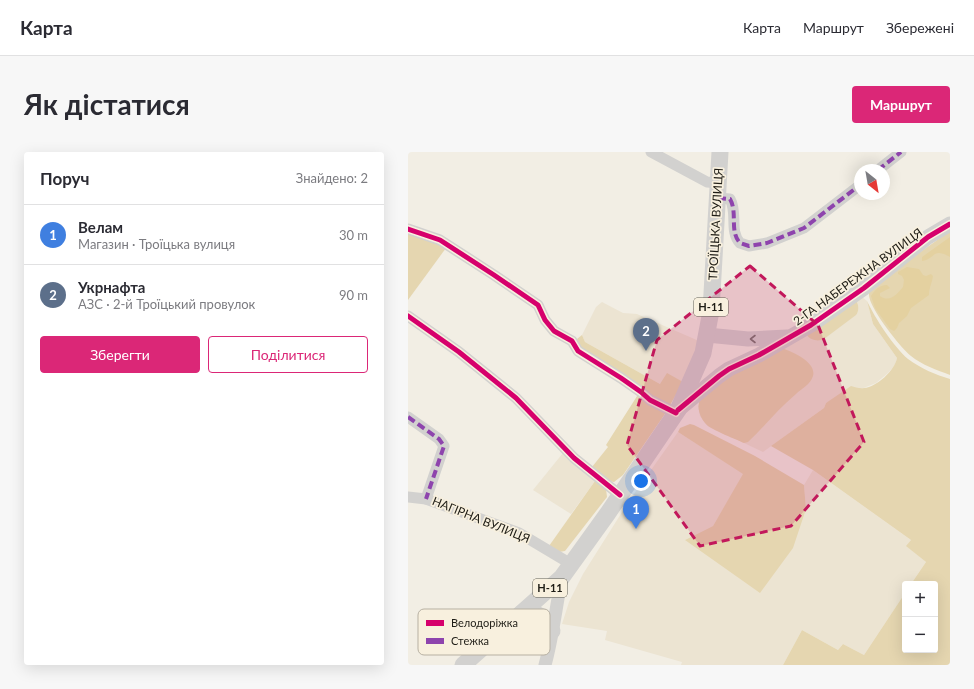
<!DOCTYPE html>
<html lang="uk">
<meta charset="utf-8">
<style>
body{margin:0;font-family:Lato,sans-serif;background:#f7f7f7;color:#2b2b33}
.controls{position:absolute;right:12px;bottom:12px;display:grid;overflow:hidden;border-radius:4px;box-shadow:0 4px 16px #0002}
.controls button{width:36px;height:36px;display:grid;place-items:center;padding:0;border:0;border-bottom:1px solid #e1e1e2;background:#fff;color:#2b2b33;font:20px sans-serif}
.compass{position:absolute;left:446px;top:12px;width:36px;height:36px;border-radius:50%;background:#fff;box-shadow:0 4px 16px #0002;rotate:149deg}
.you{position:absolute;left:233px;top:329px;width:14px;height:14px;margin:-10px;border:3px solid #fff;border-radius:50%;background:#1a73e8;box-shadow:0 0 0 6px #1a73e833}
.badge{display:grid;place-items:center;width:26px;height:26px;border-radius:50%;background:#db2777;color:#fff;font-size:13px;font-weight:700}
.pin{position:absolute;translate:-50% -33px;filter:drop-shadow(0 1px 2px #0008)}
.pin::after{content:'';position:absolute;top:21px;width:14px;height:12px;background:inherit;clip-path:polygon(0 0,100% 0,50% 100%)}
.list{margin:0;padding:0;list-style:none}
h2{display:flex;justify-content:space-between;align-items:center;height:52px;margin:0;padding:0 16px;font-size:17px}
h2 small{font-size:13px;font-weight:400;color:#7c7c81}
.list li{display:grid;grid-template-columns:26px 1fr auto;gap:12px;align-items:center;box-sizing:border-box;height:60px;padding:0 16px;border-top:1px solid #e1e1e2}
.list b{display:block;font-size:15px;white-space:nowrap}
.list p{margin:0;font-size:13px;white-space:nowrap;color:#7c7c81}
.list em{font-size:13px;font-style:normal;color:#7c7c81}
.actions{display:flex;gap:8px;padding:12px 16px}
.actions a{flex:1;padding:9px 0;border:1px solid #db2777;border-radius:4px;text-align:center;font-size:14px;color:#db2777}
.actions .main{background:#db2777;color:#fff}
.map{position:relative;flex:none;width:542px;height:513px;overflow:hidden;border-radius:4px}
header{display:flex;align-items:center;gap:24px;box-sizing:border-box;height:56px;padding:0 20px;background:#fff;border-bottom:1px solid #e1e1e2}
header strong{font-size:19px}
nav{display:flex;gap:22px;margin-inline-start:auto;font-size:14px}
.intro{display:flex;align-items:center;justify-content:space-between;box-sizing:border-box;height:96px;padding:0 24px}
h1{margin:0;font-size:28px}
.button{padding:10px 18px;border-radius:4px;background:#db2777;color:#fff;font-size:14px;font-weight:700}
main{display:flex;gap:24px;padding:0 24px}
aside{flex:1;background:#fff;border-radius:4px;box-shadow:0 4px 16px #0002}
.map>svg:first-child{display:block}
</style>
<header>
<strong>Карта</strong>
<nav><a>Карта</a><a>Маршрут</a><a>Збережені</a></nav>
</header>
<div class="intro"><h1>Як дістатися</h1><a class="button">Маршрут</a></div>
<main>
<aside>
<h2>Поруч<small>Знайдено: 2</small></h2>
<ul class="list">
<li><span class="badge" style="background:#3f7fe0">1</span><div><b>Велам</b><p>Магазин · Троїцька вулиця</p></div><em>30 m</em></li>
<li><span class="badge" style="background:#5c6f8a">2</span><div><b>Укрнафта</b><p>АЗС · 2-й Троїцький провулок</p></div><em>90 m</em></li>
</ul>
<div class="actions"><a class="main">Зберегти</a><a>Поділитися</a></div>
</aside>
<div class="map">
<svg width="542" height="513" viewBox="0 0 542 513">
<rect width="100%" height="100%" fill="#f2eee4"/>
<g fill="#ece4d2">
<polygon points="454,145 459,149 465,172 489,206 488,212 480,221 468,231 418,251 416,256 355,300 300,274 292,264 290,254"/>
<polygon points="194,150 215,161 229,162 291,189 275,230 252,232 177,190 174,183 188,155"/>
<polygon points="270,280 336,322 305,374 277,388 398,357 396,333 405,318 503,388 499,394 518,410 503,432 497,432 497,441 456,503 435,492 430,498 394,478 375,513 273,513 274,510 197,488 199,479 154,472 161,450 175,422 221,349"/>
<polygon points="155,301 187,329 163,362 125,338"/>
</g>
<g fill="#e5d6b0">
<path d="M542,79v144c-13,-5 -28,-10 -39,-19 -10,-8 -44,-50 -42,-63l33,-28z"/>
<polygon points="0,81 30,91 38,96 0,148"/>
<path d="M448,149c3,4 3,10 0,14l-32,24c-6,3 -14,1 -17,-4z"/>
<path d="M459,149c8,17 26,45 41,58 12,9 28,16 42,20v286h-167l19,-35 36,20 5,-6 21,11 41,-62v57h30v-66h-24l15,-22 -20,-16 5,-6 -98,-70 -42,-24 53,-38 2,-5 25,-17c4,1 9,3 13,2 13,-1 31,-18 33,-30l-24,-34z"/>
<polygon points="174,183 177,190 252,232 259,221 275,230 261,255 172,198 169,187"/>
<path d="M373,196c10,3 36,14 32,28 -2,8 -12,13 -17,18 -18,15 -31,32 -48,48l-4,1c-9,-4 -29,-12 -36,-17 -7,-6 -13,-19 -7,-28 12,-18 59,-39 80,-50z"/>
<polygon points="231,241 259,259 215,323 206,330 201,329 184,315 200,295 198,293"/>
<polygon points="282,272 286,273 347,304 396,333 398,357 385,396 352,441 277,388 305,374 335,322 270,280 272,276"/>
<polygon points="187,329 198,337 199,345 157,399 151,400 141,394"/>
</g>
<g fill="#e4d1a0">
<path d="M542,85v20c-18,-10 -14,2 -28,4v-4z"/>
<path d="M499,115l12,2 4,6 3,1 5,-2 2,2c-1,7 -4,12 -4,19l-18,13 -4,8 -8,7 -2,5 -3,3 -4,-2 -15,-21 -4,-12c4,-6 8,-11 16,-11l3,3 -10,5v3c10,7 17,-2 23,-9l1,-7 -2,-4 -4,-2v-2z"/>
</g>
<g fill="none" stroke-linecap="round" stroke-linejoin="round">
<g stroke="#d2d1cf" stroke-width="11">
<polyline points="243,0 299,30 311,31"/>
<polyline points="470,18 493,0"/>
<path d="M310,46l12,1c8,14 -1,32 10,44l9,3 18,-3 37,-15 56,-43"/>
<polyline points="0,77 32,88 86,123 130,153 137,168 146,179 164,189 170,199 213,226 233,240 242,248 268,261"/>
<polyline points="0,164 51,200 108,246 166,306 212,343"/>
<polyline points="0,265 31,287 36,294 18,347"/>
<polyline points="0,345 18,347 111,381 163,412"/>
</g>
<path stroke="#d2d1cf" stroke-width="13" d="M137,513c8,-29 11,-59 17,-88"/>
<g stroke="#d2d1cf" stroke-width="15">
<polyline points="299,183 340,187 379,185"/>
<polyline points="270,258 311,224 321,217 351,203 403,173 456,136 520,85 542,72"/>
</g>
<g stroke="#d2d1cf" stroke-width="17">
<path d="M114,461c18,0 22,3 30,18"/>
<polyline points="55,513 154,425 200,361 270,258 295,201 303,159 312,0"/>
</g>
<g stroke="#8e44ad" stroke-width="4" stroke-dasharray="8 4" stroke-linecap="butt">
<polyline points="470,18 493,0"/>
<path d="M310,46l12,1c8,14 -1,32 10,44l9,3 18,-3 37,-15 56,-43"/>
<polyline points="0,265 31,287 36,294 18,347"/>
</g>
<defs>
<g id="cycleway">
<polyline points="0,77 32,88 86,123 130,153 137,168 146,179 164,189 170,199 213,226 233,240 242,248 268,261"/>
<polyline points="0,164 51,200 108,246 166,306 212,343"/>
<polyline points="270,258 311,224 321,217 351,203 403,173 456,136 520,85 542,72"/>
</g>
</defs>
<use href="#cycleway" stroke="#f8f0de" stroke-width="8"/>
<use href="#cycleway" stroke="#d6006c" stroke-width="5"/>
</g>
<defs><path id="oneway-chevron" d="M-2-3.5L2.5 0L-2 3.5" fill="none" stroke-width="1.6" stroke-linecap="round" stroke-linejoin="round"/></defs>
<use stroke="#787672" href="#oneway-chevron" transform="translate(345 187) rotate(-180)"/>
<path fill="#c2185b" fill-opacity="0.2" stroke="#c2185b" stroke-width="3" stroke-dasharray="8 5" stroke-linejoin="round" d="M342,114l68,59 46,117 -73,84 -91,20 -73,-101 30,-105z"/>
<g text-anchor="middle" stroke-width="3.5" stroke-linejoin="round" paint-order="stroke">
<g fill="#f8f0de" stroke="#5f5c51" stroke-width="1">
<rect x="286" y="146" width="34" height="18" rx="3"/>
<rect x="125" y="427" width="34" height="18" rx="3"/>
</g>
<g font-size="11" font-weight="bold" fill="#1e1c15">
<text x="303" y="159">Н-11</text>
<text x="142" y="440">Н-11</text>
</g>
<g font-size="12" fill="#1e1c15" stroke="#f8f0de">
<text transform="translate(308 72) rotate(-87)" y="4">ТРОЇЦЬКА ВУЛИЦЯ</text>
<text transform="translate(450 125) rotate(-36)" y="4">2-ГА НАБЕРЕЖНА ВУЛИЦЯ</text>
<text transform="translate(73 368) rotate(22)" y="4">НАГІРНА ВУЛИЦЯ</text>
</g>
</g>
<rect x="10" y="457" width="132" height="46" rx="6" fill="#f8f0de" stroke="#b7b0a2" stroke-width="1"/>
<rect x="18" y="468" width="18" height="6" fill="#d6006c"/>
<rect x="18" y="486" width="18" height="6" fill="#8e44ad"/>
<g font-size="11" fill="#1e1c15">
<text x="43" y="475">Велодоріжка</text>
<text x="43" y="493">Стежка</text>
</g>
</svg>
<div class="controls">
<button>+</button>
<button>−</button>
</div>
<svg class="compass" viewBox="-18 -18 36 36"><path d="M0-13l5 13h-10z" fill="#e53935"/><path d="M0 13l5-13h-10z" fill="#7c7c81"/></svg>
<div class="you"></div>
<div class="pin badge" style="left:228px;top:377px;background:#3f7fe0">1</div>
<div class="pin badge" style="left:238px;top:199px;background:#5c6f8a">2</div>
</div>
</main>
